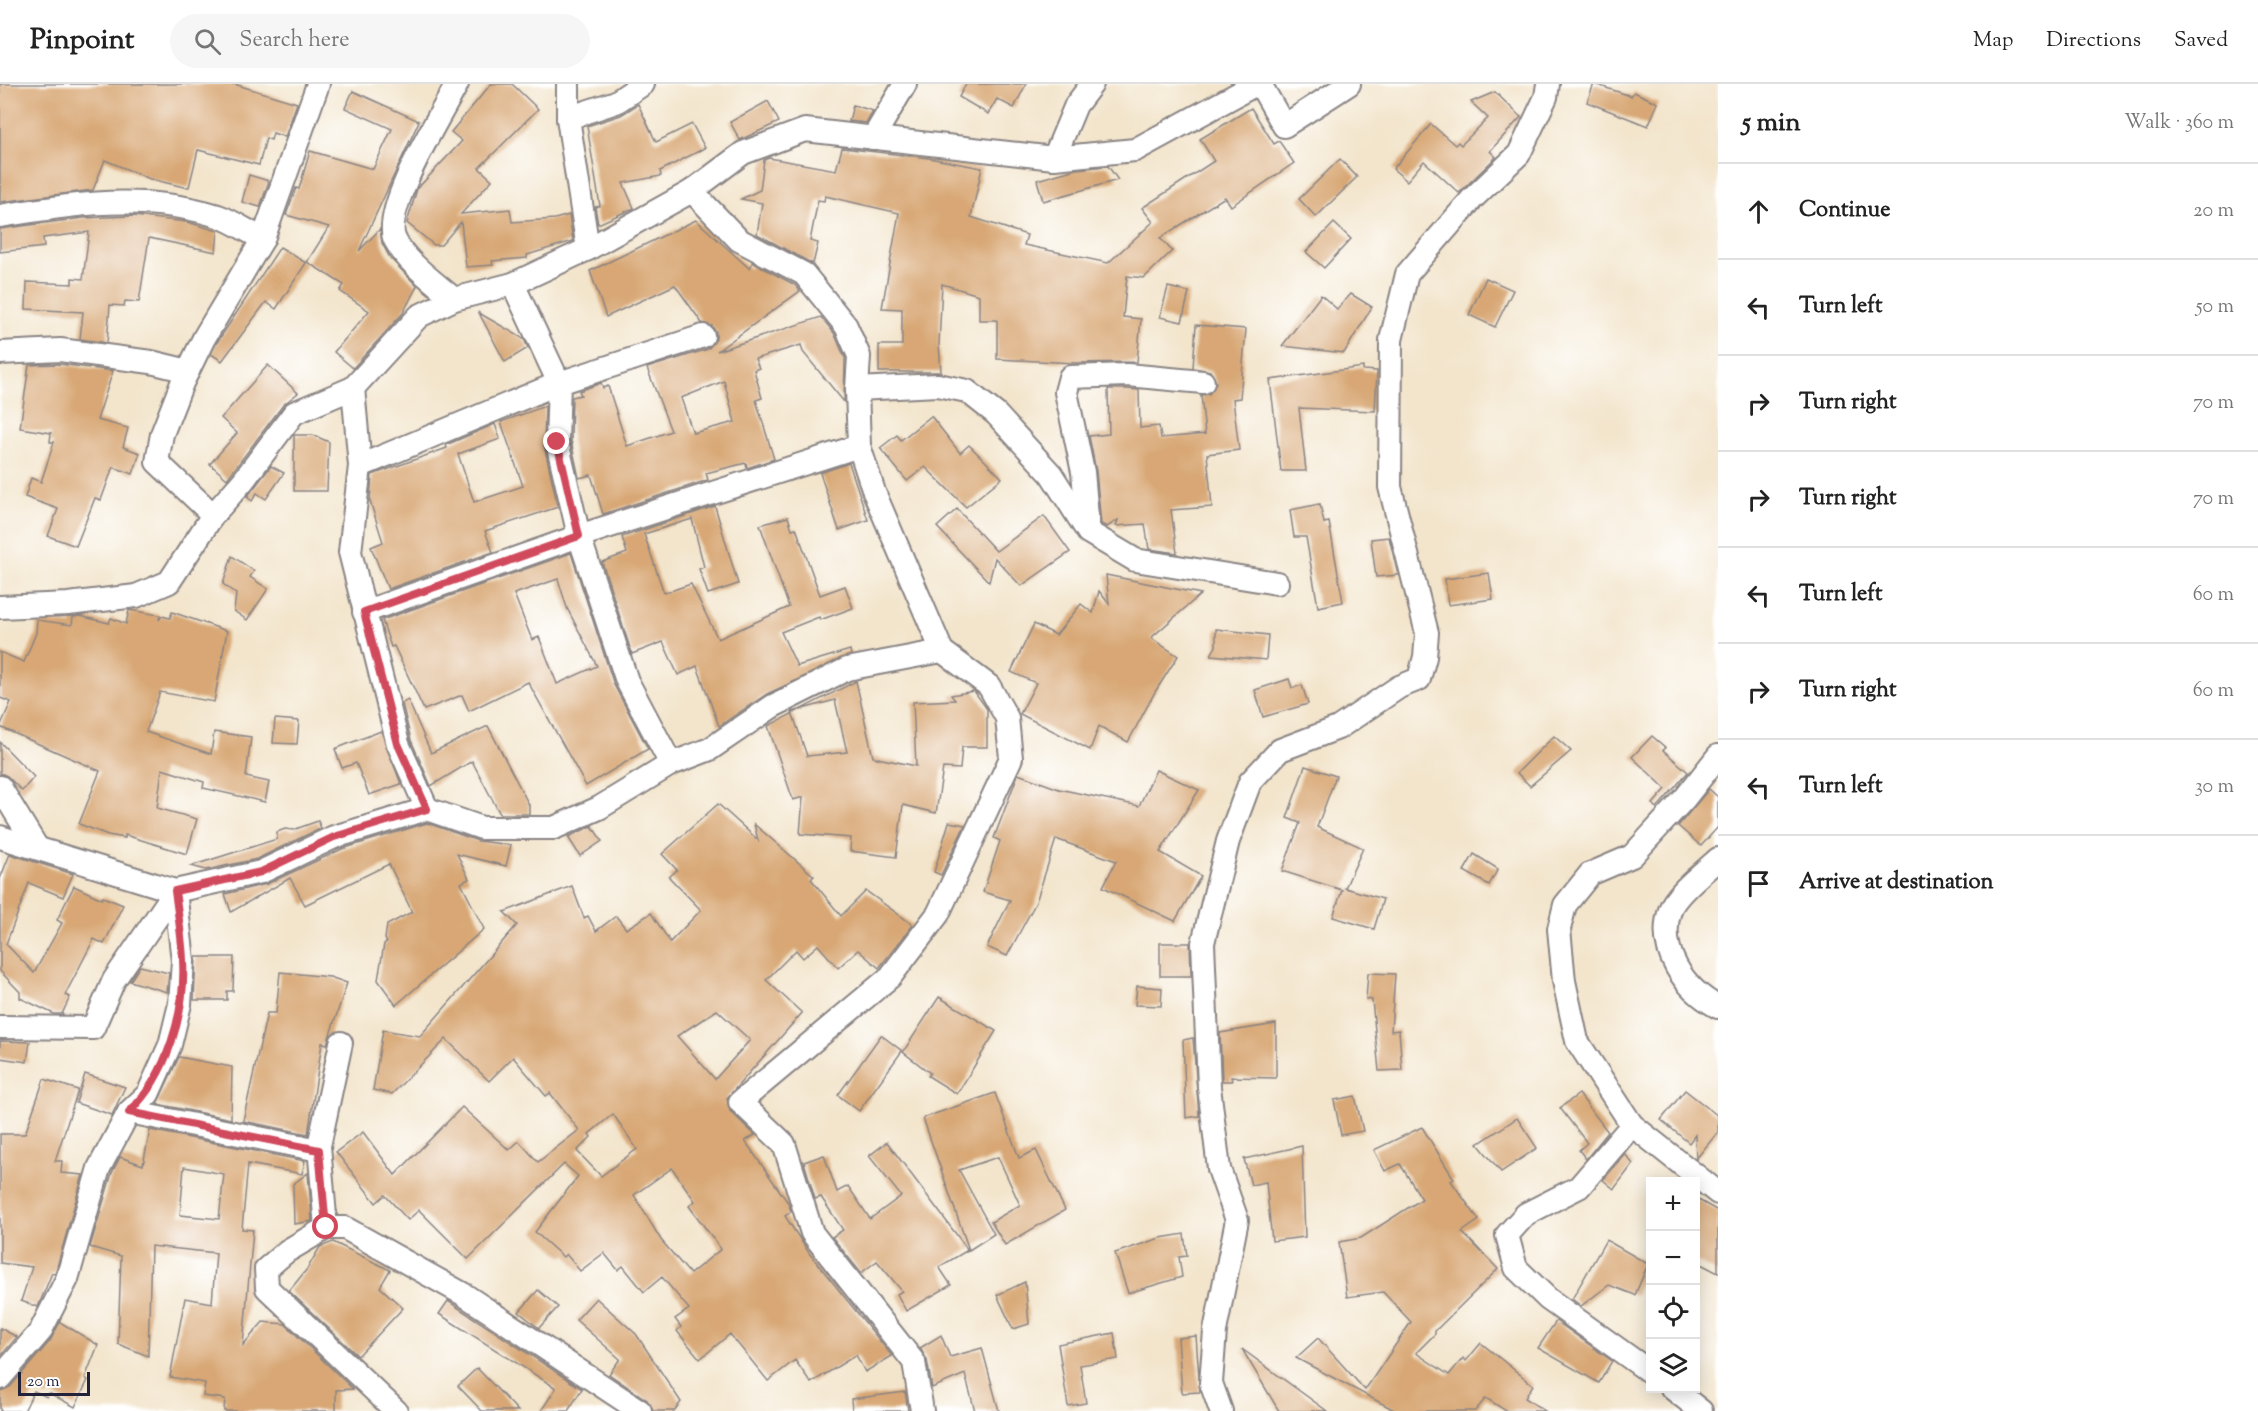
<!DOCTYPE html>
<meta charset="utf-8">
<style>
body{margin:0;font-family:"Sorts Mill Goudy",serif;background:#f6f6f6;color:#222}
.controls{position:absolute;right:18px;bottom:18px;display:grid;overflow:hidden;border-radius:0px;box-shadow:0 3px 15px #0003}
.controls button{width:54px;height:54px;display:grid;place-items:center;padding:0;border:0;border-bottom:2px solid #e0e0e0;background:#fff;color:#222;font:30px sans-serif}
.scale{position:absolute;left:18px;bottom:15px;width:72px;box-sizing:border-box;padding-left:6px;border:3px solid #22223b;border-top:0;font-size:16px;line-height:21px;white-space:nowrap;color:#22223b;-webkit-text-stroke:4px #fff;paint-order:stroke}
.stop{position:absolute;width:18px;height:18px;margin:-14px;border:4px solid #d1495b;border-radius:50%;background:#fff}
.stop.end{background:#d1495b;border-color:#fff;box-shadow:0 2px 6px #0008}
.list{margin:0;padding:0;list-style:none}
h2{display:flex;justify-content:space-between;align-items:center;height:78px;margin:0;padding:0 24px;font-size:26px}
h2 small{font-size:20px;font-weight:400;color:#767676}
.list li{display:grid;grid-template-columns:39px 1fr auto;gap:18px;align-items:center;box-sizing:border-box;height:96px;padding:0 24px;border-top:2px solid #e0e0e0}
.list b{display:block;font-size:22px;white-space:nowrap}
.list em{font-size:20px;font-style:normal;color:#767676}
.icon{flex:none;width:33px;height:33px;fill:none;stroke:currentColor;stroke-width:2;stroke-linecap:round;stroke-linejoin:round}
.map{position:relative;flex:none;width:1718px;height:1327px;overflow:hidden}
header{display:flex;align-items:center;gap:36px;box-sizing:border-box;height:84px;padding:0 30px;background:#fff;border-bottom:2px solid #e0e0e0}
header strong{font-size:28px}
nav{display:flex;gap:33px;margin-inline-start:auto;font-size:21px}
.search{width:420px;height:54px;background:#f6f6f6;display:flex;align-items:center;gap:15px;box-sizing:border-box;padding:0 21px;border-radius:33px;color:#767676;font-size:22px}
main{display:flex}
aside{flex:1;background:#fff}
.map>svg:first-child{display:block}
</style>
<header>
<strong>Pinpoint</strong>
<div class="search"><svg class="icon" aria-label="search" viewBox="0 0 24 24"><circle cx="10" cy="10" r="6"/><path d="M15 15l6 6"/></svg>Search here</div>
<nav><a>Map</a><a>Directions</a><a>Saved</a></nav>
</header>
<main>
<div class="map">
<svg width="1718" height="1327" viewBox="0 0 1718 1327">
<rect width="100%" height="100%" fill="#fff"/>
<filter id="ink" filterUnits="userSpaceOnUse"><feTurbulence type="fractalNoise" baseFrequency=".0167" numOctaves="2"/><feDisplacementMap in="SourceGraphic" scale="12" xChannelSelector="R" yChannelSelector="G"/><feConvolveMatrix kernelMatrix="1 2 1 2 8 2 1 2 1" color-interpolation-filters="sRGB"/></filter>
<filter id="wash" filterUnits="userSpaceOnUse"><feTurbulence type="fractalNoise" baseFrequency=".008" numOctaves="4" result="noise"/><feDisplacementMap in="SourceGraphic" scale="24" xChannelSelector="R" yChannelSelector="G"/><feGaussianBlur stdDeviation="1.35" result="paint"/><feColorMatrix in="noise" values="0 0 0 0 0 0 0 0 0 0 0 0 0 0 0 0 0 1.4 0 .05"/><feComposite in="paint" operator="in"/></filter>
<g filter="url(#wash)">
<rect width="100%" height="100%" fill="#f3e5cc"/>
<g id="blocks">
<g fill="#d8a774" fill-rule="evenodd">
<polygon points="0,0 234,0 297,19 285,53 273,49 271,56 266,54 259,81 198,66 189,103 184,103 150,95 105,76 93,106 0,118"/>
<polygon points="491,0 512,0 538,25 479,84 492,96 461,130 510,125 512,138 555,135 569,131 573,157 527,171 527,174 492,177 493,181 466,183 461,138 441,161 434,161 407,139 417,105 462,57 451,48"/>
<polygon points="966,0 1026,0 1014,24 997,15 988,30 959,13"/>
<polygon points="1594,0 1631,12 1634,8 1658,19 1648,42 1587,18"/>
<polygon points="353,7 419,37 359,167 380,145 382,159 390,174 417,202 403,229 353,284 334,268 369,227 340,207 344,201 307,178 329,143 286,131 296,104 299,105 310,67 373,85 392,45 345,24"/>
<polygon points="1495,8 1521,33 1490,67 1496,73 1459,109 1424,77 1407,97 1393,85 1431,40 1455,61 1458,58 1461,61 1488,34 1471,18"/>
<polygon points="768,17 779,38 740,56 730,38"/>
<polygon points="638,20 656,58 692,40 705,64 660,87 661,92 623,99 634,124 598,140 595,123 600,122 587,42 621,31"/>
<polygon points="853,21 873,27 866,39 849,37"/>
<polygon points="1251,24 1274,60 1279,57 1294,79 1231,122 1225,113 1160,154 1172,167 1144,194 1127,192 1123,233 1141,235 1137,278 1075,279 997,275 997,236 979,236 979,211 942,200 939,260 941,288 879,288 879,261 902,261 902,225 882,224 899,129 825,112 824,117 818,116 810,157 818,159 813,180 757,150 762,119 741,115 760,106 764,76 769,74 836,86 842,64 929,74 982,84 971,133 1027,151 1024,161 1108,179 1153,138 1142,124 1214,77 1200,55"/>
<polygon points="1340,75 1357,93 1316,133 1299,115"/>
<polygon points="1108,82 1118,96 1043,117 1037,96 1076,85"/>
<polygon points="249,91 269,97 260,123 242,118"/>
<polygon points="133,132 187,138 218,147 216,168 149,154 139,218 125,217 124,222 110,221 107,259 80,255 83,228 26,225 27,198 72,200 72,194 83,195 89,148 43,154 44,163 0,168 0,145 83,134"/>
<path d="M696,136l54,49 2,-7 43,23 5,6 -83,60 104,-34 13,16 11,25 -1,44 -41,-50 -2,-7 -46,14 4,9 -5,2 8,28 -6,2 18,59 -27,9 -1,-5 -40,10 2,7 -105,34 -12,-39 -12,3 -8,-37 1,-44 9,-2 -2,-4 22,-8 2,5 5,-2 19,60 44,-15 -24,-63 61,-19 8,-10v-7l-4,-6 -10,-3 -27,-38 -69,32 -16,-46zM724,297l11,41 -42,11 -12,-35z"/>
<polygon points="1334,139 1351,155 1324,184 1306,168"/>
<polygon points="280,163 306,179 276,225 266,218 222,277 211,270 216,260"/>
<polygon points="1486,194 1513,206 1495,243 1469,231"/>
<polygon points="1168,203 1189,208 1182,238 1160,233"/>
<polygon points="1351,210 1372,223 1344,269 1282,262 1321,211 1337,225"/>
<polygon points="479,229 524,255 528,264 505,278"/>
<polygon points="1196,241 1246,245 1240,314 1233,315 1239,366 1207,370 1212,423 1171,426 1177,469 1149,465 1145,440 1116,442 1118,436 1107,443 1101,440 1096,387 1089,352 1109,350 1108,305 1127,305 1139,306 1140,344 1159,342 1161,354 1205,350 1201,311 1209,310 1216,299 1210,287 1193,284"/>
<polygon points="59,280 113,287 97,336 128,344 123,363 140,369 133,390 113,383 101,416 95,414 76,462 48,452 58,425 25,413 31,394 41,398 54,358 50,358 51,349 20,344 29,281"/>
<polygon points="268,281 298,309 283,321 227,395 210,380 237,349 221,334"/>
<polygon points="1363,283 1363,286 1377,287 1375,327 1299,324 1306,387 1281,387 1270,296"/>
<polygon points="545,322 544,361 558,423 485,447 493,468 388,505 371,463 383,458 370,417 372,391 447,364 446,361 495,340 500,355 458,370 474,418 523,402 501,338"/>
<polygon points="931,332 960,369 969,361 1002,394 966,423 925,383 907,397 880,364 897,351 901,356"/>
<polygon points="294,351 313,351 329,358 327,407 294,407"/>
<polygon points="849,379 868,436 839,446 820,389"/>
<polygon points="271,382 284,389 266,415 257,409 252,417 247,413"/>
<polygon points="1320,420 1324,439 1329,438 1343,518 1318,523 1306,453 1294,453 1290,426"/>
<polygon points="715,422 738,500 708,510 699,485 704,483 692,435 644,450 664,509 691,500 718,555 789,523 760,441 788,433 792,445 796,444 820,511 845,502 853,524 820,536 819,533 781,548 797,582 850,566 851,571 767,610 719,642 697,582 678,591 663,558 632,570 602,478 627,469 622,453"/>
<polygon points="957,425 996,467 1044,432 1070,468 1021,502 995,474 989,498 937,443"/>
<polygon points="1389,453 1398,491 1376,493 1371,455"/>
<path d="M571,469l43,132 34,64 -62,37 -58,-104 -59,29 -7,-16 -38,15 -30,-64 -3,1 -9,-27zM558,495l9,29 30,58 -40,18 -18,-47 -7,3 -18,-46z"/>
<polygon points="232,472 254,487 250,493 268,505 247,536 234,527 236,510 223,500"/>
<polygon points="1489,489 1493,515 1448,521 1445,495"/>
<polygon points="1106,491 1201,510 1151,554 1178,572 1155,608 1128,658 1099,642 1090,666 1020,630 1036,599 1011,588 1034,540 1056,551 1081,520 1093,529 1099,507 1109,520"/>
<polygon points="129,526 160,531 159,536 162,532 170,534 172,528 227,547 214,618 160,608 146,648 211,670 214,648 251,653 246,693 269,698 265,718 203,704 204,698 162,685 157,724 197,735 187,770 125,751 125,754 108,751 79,740 100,687 0,643 11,618 0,614 0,568 24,578 36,549 37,536 72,541 73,533 80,532 109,539 111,534 126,540"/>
<polygon points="1216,545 1268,551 1266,576 1211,571 1216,562"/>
<polygon points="1289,595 1292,604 1302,601 1308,620 1263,633 1255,606"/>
<path d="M856,597l17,76 43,9 -3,-64 42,-2 -4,-5 23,-4 13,18v38h-25l-2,22 -17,-1 -7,45 -33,-8 -7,52 -46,-6 1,-13 -51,-4 3,-37 -10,3 -25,-74zM835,616l12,52 -40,4 -15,-44z"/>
<polygon points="408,616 431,669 488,642 529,721 529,730 500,730 472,677 431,702 411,656 402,619"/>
<polygon points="275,635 299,637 297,660 273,659"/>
<polygon points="381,647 401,700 369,711 356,679 342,684 335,665"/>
<polygon points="1554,652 1571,667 1530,702 1517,689"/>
<polygon points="1652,652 1666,664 1663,666 1688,688 1657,724 1653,720 1666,705 1632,673"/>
<polygon points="0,658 34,693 22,707 7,692 0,689"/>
<polygon points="1305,682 1336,692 1317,743 1363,764 1345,804 1383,815 1374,845 1333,833 1342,806 1282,787 1300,739 1287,734"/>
<polygon points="1156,686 1199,706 1160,768 1201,792 1175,837 1103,803 1116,777 1056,755 1036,818 1007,872 987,863 1010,816 983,808 1000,757 994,754 1018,690 1059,705 1139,722"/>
<polygon points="1709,705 1718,713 1718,743 1701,762 1678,742"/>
<path d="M718,720l40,36 -4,-16 60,52 -3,3 30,37 25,-25 47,34 -34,43 -21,-18 -20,18 -20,-23 -15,13 -7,-8 -30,30 36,33 -75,85 3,13 25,24 -10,6 44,63 2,8 -6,4 24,37 83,103 -27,16 -9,-17 -45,28 -16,-23 -27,21 -38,-47 -30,25 -23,-28 4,-4 -6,-8 14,-10 -27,-32 -18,15 -21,-26 -5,4 -14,-17 -24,18 -14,-17 -3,3 -28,-25 43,-56 -14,-12 -96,95 -49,-49 -11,10 -23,-25 -9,8 -40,-51 27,-20 32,43 67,-68 47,43 10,-9 19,21 41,-32 -29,-37 -4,3 -33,-39 -24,24 -43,-42 -54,55 -19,-4 10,-60 37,6 97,-111 -13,-13 68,-26 12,32 4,-2 8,15 20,-15 10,13 25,-16 19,29 31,-32 -32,-33 8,-7 -15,-16zM717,926l33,30 -35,39 -38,-43zM613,1030l24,35 -36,27 -24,-25 14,-14 -2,-3zM672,1084l23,33 -6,5 32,43 -31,25 -29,-34 -27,-45z"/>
<polygon points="318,737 321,744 257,775 206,786 191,782 277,755 277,748 285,745 293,746"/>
<polygon points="949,738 965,741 941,791 934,788"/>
<polygon points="427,739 478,757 511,761 506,782 457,770 469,795 461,799 484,845 396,921 378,896 384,860 387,858 385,855 387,841 412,828 389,780 305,821 290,794 231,828 225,810 267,800 342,765"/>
<polygon points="592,742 602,757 580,772 568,753"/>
<polygon points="10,770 73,790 63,813 29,799 6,860 34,889 62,839 57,836 74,802 102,815 103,813 123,821 104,860 94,855 65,911 70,913 62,930 54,930 20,914 20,908 0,887 0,795"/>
<polygon points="1474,770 1498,785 1489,801 1464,787"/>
<polygon points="1160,859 1190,859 1191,892 1160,892"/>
<polygon points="196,873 234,873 233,907 227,907 227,916 194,916"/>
<polygon points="140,882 169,889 167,908 130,897"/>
<polygon points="280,888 330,893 347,899 327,960 322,959 308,1050 243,1037 267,929 276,929"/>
<polygon points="1368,889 1395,890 1391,947 1399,946 1402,986 1379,987 1372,916 1366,915"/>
<polygon points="1137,902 1162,904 1161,922 1135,921"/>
<polygon points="939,913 996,947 957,1010 928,992 930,989 903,968"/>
<polygon points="1276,940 1276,994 1231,993 1232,997 1222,997 1220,949"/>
<polygon points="881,951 902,967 859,1027 838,1011"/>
<polygon points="1193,954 1199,1032 1186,1034 1183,956"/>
<polygon points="0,957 30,958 27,978 0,974"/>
<polygon points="179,973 232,983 231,1035 157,1020"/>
<polygon points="85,990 125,1003 112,1031 76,1019"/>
<polygon points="44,995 78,1006 55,1077 62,1077 61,1089 83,1091 55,1190 52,1189 38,1223 21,1217 32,1183 0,1179 0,1050 25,1050"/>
<polygon points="1685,1006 1718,1032 1718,1048 1696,1075 1695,1051 1689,1059 1661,1036"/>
<polygon points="995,1009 1019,1074 1036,1066 1065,1126 1005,1161 991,1138 1020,1121 998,1073 959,1086 994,1150 969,1166 923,1034"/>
<polygon points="1579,1010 1608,1048 1586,1075 1579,1066 1587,1059 1560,1024"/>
<polygon points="1355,1012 1363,1047 1341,1051 1334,1016"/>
<polygon points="1517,1034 1537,1064 1501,1088 1478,1060"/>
<polygon points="1422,1043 1454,1095 1451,1097 1479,1136 1462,1148 1498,1185 1435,1247 1435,1250 1416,1269 1449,1291 1463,1274 1466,1277 1481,1259 1533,1301 1525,1314 1545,1327 1506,1327 1486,1314 1475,1327 1396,1327 1296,1274 1318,1254 1365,1306 1411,1238 1383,1208 1347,1213 1339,1158 1361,1154 1422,1115 1400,1080 1385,1087 1374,1066"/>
<path d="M150,1046l155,31 -3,13 -54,-10 -6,65 11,1 -10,115 20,-23 22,2 68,65 -17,1v21h-112l1,-12 -22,-3 2,-13 -35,-6 15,-79 27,5 4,-50 -65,-7 -3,110 -30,-12 3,-88 -31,-9 22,-74 8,-16 23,8zM184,1083l40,7 -5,45 -39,-4z"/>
<polygon points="887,1058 968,1166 939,1183 951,1201 906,1227 897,1210 902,1207 877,1177 861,1189 832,1153 843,1146 821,1113 815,1115 804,1078 824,1071 837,1108 848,1102 870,1135 901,1112 869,1072"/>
<polygon points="1302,1062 1305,1153 1272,1157 1266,1098 1251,1101 1244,1075"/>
<polygon points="1625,1070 1633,1080 1614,1105 1603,1096"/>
<polygon points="308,1089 312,1137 294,1140 293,1100"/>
<polygon points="1695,1114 1718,1127 1718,1189 1695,1177"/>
<polygon points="1184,1150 1187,1172 1179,1173 1182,1193 1128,1209 1115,1169 1160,1154"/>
<polygon points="1606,1156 1648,1180 1635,1211 1609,1201 1581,1222 1572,1215"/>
<polygon points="333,1158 390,1186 380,1203 403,1224 358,1272 289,1207 307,1185 320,1163"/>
<polygon points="1025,1198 1029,1240 1013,1245 997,1211"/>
<polygon points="538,1206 558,1223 539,1244 519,1228"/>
<polygon points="596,1214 636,1250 681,1318 674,1327 653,1327 647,1316 609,1290 620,1275 576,1236"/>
<polygon points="448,1217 582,1305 568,1327 541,1327 556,1304 439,1230"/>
<polygon points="1556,1237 1612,1277 1599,1299 1538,1264"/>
<polygon points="60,1238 98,1261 85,1294 88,1296 75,1323 49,1309 47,1313 34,1307 24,1327 0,1327 0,1307 10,1303 50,1257"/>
<polygon points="0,1244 17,1253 0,1273"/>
<polygon points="1114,1249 1118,1275 1080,1281 1086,1319 1068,1322 1058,1260"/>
<polygon points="941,1251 950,1273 982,1264 999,1327 975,1327 965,1290 932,1304 927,1276 920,1264"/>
<polygon points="1196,1252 1200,1308 1182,1309 1178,1254"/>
<polygon points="1242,1265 1327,1327 1279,1327"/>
<polygon points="477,1284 518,1327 482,1327 458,1302"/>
<polygon points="905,1308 908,1327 852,1327 851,1315"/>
</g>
</g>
</g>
<g filter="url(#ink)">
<use href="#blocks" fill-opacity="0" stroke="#8a8484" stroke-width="1.5"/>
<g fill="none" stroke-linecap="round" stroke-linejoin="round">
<defs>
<g id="minor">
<polyline points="568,0 568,34 588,165"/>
<polyline points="1260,0 1284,42 1349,0"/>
<polyline points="568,34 616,18 643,0"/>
<polyline points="873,54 905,0"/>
<polyline points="1054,74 1076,21 1092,0"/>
<polyline points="692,107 739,156 804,190 846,242 859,272 857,305 859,362 874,408 942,567 989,602 1007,634 1011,674 938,830 890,893 740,1018 784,1060 812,1149 914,1278 922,1327"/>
<path d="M0,132c75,-12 143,-23 218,0 15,5 30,16 45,23"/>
<polyline points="513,200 559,299 557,358 579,452 627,597 671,680"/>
<path d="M454,215c-20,-17 -47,-36 -59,-59 -15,-29 47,-127 62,-156"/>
<polyline points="0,269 60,266 151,278 188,287"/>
<polyline points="353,304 360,382 350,468 398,660 427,725"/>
<polyline points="857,305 938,301 967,307 996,330 1051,390 1088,448 1135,476 1277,499"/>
<polyline points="360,382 559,299 703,252"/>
<polyline points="213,431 157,378 162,350 182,299 204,254 263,155 318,0"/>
<polyline points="1088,444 1083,388 1066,308 1070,293 1127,291 1203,298"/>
<polyline points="0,523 68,520 136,512 169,498 213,431 243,397 294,329 353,304 419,232 454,215 513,200 588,165 692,107 743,69 805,46 1054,74 1135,66 1256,0"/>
<polyline points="364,528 579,452 859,362"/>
<polyline points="1718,672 1685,714 1632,772 1590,790 1565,821 1559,845 1564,897 1577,957 1632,1041 1718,1109"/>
<polyline points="0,703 36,762"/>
<polyline points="0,753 175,807 261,788 334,753 427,725 482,744 554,744 599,724 671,680 710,665 773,622 847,585 942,567"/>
<path d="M1718,775c-13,12 -43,35 -48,51 -13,40 14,79 48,97"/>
<polyline points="0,943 93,944 114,896 175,807"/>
<polyline points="129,1028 319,1066"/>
<polyline points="1632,1041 1579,1103 1526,1130 1507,1151 1516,1184 1548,1215 1650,1288"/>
<polyline points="326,1144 319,1062 341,959"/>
<polyline points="0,1294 40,1248 67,1195 99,1084 129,1028 148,1010 170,961 180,920 183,877 175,807"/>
<polyline points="1672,1304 1701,1327"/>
<polyline points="396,1327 267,1204 266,1185 287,1167 326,1144 345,1144 463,1210 640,1327"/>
<polyline points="1221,1327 1211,1299 1215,1247 1237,1136 1219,1085 1209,1003 1203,859 1228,757 1250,698 1280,666 1338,644 1399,603 1419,595 1425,573 1427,549 1390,403 1391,256 1407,190 1472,115 1519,70 1546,13 1548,0"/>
</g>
</defs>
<use href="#minor" stroke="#8a8484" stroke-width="26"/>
<use href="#minor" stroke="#fff" stroke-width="22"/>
</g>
</g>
<g fill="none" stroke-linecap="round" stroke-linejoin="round" filter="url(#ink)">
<path stroke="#d1495b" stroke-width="8" d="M326,1143l-7,-77 -190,-38c38,-36 57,-100 54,-152 -1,-23 -5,-46 -8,-69l86,-19 73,-35 93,-28 -29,-65 -34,-132 215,-76 -22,-94"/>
</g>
</svg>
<div class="controls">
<button>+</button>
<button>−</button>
<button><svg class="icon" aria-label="locate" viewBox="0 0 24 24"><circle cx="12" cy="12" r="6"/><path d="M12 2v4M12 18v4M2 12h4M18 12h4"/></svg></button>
<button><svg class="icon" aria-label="layers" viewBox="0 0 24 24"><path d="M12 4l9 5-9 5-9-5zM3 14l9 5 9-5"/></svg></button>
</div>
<div class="scale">20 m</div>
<div class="stop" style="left:326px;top:1143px"></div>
<div class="stop end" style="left:557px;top:358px"></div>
</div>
<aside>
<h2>5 min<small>Walk · 360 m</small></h2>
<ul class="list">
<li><svg class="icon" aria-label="ahead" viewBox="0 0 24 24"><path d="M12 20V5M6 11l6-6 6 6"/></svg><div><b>Continue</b></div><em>20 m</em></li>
<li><svg class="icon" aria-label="left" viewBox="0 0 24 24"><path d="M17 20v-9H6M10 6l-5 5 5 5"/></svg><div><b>Turn left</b></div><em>50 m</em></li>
<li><svg class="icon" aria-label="right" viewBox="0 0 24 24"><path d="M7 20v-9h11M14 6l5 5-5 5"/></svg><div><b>Turn right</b></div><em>70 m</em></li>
<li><svg class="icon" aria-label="right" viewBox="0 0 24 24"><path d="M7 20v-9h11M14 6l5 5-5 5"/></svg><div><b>Turn right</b></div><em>70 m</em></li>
<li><svg class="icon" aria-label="left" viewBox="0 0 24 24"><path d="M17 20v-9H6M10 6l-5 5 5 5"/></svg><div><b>Turn left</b></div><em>60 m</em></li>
<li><svg class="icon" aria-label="right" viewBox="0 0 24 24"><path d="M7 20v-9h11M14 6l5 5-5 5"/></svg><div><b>Turn right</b></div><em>60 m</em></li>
<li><svg class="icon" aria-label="left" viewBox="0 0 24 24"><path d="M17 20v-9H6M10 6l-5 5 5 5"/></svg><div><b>Turn left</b></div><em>30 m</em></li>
<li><svg class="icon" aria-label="arrive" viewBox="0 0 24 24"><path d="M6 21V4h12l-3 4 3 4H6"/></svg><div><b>Arrive at destination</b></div></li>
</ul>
</aside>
</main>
